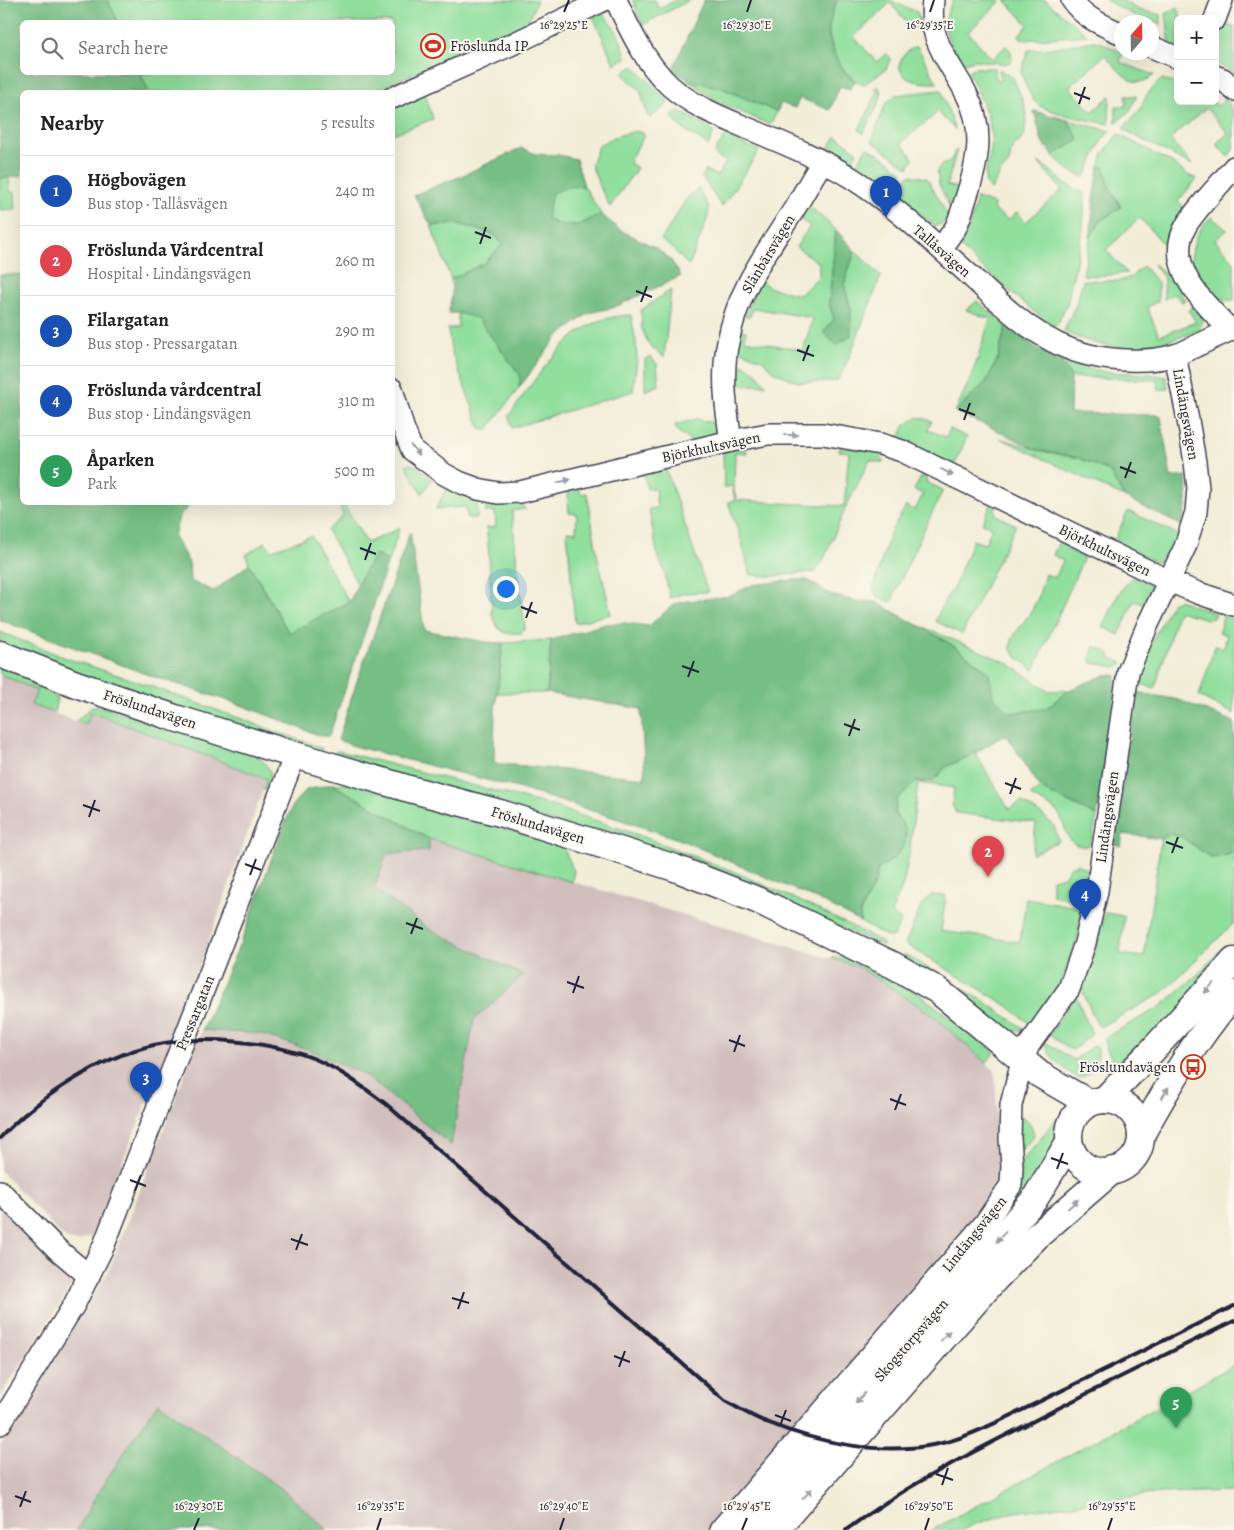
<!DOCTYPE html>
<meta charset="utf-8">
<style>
body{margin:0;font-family:Alegreya,serif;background:#f6f6f6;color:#222}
.controls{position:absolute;right:15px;top:15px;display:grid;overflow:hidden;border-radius:8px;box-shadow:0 5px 20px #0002}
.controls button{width:45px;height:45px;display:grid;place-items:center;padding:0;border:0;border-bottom:1px solid #e0e0e0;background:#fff;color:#222;font:25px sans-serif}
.compass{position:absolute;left:1114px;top:15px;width:45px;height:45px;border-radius:50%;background:#fff;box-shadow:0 5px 20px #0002;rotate:20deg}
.you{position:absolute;left:505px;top:588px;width:18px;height:18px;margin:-12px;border:4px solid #fff;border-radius:50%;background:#1a73e8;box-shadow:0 0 0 8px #1a73e833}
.badge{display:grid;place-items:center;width:32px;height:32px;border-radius:50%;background:#1a73e8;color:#fff;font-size:16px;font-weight:700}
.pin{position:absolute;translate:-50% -41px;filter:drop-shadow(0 1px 2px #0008)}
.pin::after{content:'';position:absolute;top:26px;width:18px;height:15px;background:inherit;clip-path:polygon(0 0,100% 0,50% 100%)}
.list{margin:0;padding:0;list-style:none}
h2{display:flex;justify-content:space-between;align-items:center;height:65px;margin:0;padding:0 20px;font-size:21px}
h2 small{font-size:16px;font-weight:400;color:#767676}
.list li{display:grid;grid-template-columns:32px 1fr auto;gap:15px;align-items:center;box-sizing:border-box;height:70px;padding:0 20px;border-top:1px solid #e0e0e0}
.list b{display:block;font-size:19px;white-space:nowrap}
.list p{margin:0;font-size:16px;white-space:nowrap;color:#767676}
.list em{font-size:16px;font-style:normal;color:#767676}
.icon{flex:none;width:28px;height:28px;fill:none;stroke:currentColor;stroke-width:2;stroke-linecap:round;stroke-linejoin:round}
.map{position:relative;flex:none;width:1234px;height:1530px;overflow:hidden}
.search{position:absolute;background:#fff;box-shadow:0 5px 20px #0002;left:20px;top:20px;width:375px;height:55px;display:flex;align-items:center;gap:12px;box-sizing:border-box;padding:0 18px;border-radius:8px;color:#767676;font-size:19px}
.panel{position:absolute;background:#fff;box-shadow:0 5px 20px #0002;left:20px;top:90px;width:375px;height:415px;border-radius:8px}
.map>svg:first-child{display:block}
</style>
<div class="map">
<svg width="1234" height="1530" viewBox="0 0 1234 1530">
<rect width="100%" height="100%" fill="#fbf7ec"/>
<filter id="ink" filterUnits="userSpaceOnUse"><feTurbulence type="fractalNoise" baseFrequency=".02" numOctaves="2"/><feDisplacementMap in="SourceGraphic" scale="10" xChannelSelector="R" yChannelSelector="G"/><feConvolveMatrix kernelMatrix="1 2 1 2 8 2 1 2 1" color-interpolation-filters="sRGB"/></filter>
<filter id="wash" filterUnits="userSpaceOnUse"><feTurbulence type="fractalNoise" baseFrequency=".0096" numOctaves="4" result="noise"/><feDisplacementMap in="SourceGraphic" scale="20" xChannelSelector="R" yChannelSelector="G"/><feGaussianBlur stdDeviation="1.12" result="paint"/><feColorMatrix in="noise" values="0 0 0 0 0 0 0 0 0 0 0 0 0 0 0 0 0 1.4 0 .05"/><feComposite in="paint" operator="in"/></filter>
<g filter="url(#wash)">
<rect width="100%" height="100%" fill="#f2edd7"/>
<g fill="#d1bfbe">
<polygon points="0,674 37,691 31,705 86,725 91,712 267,779 183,1013 92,1236 77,1242 69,1240 58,1232 0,1170"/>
<polygon points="429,839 859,967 934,1016 995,1071 1000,1190 708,1530 327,1530 100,1489 77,1530 0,1530 0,1446 109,1270 202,1030 260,1034 310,1050 366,1076 451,1145 474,1020 523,975 429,929 373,888 387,854 429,851"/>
<polygon points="0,1206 74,1282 0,1397"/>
</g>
<g fill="#90df9d" stroke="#59806c">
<polygon points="108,0 537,0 528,22 372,92 149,92 140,73 392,72 392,22 118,22"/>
<polygon points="633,0 655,0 659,9 676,0 690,0 642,25"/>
<path d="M837,0h52l28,12 6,20c-11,0 -25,-21 -33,-29l-36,34 23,25 9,-9 5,5 -5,11 -23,16c-18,-8 -27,-25 -32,-43 -1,-4 -3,-8 -2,-12 0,-10 4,-21 8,-30z"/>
<path d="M953,0h49l-34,32 24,27 14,-13 5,5 1,10 -7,3 -31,-4 -11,3c-17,-23 -24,-37 -10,-63z"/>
<polygon points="1005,0 1045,0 1087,35 1025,40 1018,36 1028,25"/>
<path d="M1105,0h16l18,10 22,5v10c-20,-6 -38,-15 -56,-25z"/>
<polygon points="1178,7 1181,19 1178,19 1178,48 1170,45 1166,13"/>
<path d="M601,13c13,9 22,29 25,45l-12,6 -21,-48z"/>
<polygon points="1220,23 1234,27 1234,74 1224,67 1215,63 1215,35"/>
<path d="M1094,41l9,2 20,10 -3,9 34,13c-22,19 -35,-6 -49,-20l-36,32 23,25 18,-16 -1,28c-16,-3 -61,-11 -72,-20 -6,-4 -13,-24 -16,-31l7,-23 24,-2z"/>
<path d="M917,46l20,37c-9,0 -19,0 -28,-4 -18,-10 -7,-28 8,-33z"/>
<polygon points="634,66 668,101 665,107 650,118 647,114 640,90 622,73"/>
<path d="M975,68h19l3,13 4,-2 -2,-10 14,9 8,18 6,18 -3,23 -11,10 -2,5 -2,11 -8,9 -10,18c-2,-2 -4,-4 -5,-6 -3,-10 4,-25 5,-35 3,-27 -11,-54 -23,-77z"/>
<polygon points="1162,79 1178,84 1178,101 1212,101 1218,106 1226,98 1234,113 1234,146 1232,151 1228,157 1216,144 1228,133 1206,108 1170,139 1192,165 1135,136 1123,128 1139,111 1148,93"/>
<polygon points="689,81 719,87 777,112 770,125 719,102"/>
<polygon points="878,86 882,93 879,103 863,134 859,130 878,91 874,89"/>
<polygon points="941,90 955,130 938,112 901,143 914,159 910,163 909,168 872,141 885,105 895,95"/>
<polygon points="425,92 433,119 393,134 393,106"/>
<polygon points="1126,96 1136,96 1136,98 1130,111 1116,123 1116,106 1126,106"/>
<path d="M679,111l32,17 3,4 -6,14c-13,-11 -29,-16 -37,-31z"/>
<path d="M1068,120l42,11 -8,9 -17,37c-14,-4 -22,-11 -32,-22l26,-15z"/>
<polygon points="636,131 645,134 629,162 637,168 610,207 599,185 591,164 599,145 614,137"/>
<polygon points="1118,134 1169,161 1188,175 1197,179 1178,201 1186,209 1170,244 1162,242 1140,218 1106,250 1127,273 1098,276 1083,275 1090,238 1100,221 1121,207 1109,186 1104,167 1099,168 1103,154"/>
<polygon points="726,136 759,151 722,207 713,194 702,177 706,170 717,176 726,162 715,155 716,149"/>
<polygon points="836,136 857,151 852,162 827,151"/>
<polygon points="867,147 881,155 903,172 890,189 857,164"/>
<polygon points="957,150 947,185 958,188 951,210 939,184 937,171 941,165 950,162 955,151"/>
<path d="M1038,162l12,8 14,13 21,11 -2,36 -16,74 -10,21h-6c-31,-25 -62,-50 -91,-78l11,-27 6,-22 17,6 -1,5 15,11 9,-8 9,10 36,-32z"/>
<polygon points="909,175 927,178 948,216 944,223 935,226 895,193"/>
<polygon points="0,178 9,178 10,192 15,192 16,209 0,210"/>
<polygon points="584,186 601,214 579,225 557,224 546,217 551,193 567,187"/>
<polygon points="698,188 709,207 708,217 689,266 672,248 661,240 687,198"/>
<polygon points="808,207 815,211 836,230 829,303 834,319 851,309 844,284 855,251 881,276 848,360 838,380 827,382 797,382 775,372 761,359 737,349 740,330 746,331 744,340 803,350 813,318 753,308 750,317 745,316 759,280 771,288 800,295 819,276 819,263 796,247 810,226 799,219"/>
<polygon points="1211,217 1227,230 1215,240 1234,262 1234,301 1226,300 1214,296 1199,282 1190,263 1195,239 1203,225"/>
<polygon points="459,224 495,235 503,245 483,264 451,279 431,226"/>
<polygon points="1153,264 1170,276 1185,300 1182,302 1174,294 1164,299 1164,278"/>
<path d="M1143,266l15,17v18l-11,6 12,29 37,-14 -7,-11 3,-5 9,8 2,6 -4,11c-38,12 -67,23 -107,11 -10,-3 -19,-5 -28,-11l13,-29 6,-22 36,1 12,-4z"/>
<polygon points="671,290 664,357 649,345 642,329 641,310"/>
<polygon points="977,301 1006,326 998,358 986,382 955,412 973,373 990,319 966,310"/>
<polygon points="458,313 477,317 521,375 519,388 488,429 481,430 451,350 448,328 458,328"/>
<path d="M631,315l5,27 1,17 -4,32 -121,37 -3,-12c21,-29 51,-77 84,-92 11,-6 25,-8 38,-9z"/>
<polygon points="651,357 657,364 659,385 645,391 645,359"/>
<polygon points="1060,361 1105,372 1151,374 1166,377 1168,389 1158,390 1157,380 1071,377"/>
<path d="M736,363c14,1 22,12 30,22h-30z"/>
<polygon points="918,417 932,421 928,430 946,437 950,429 967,437 954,466 898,441 905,425"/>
<polygon points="696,419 714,423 716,429 709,438 691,441 677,431 675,425"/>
<polygon points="1000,438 1037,450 1079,458 1109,471 1124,497"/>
<path d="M742,447l4,3 1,3 -12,-1 -1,39 3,9 43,3 64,3 5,-54 -10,-1 1,-4 40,4 3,12 -13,-3 -24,47 -23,54 -7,11c-22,0 -44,8 -66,2l-10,-38 -12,-34 7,-2 -3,-14 -8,2 -1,-38z"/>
<polygon points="411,464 418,467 432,479 422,494 406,465"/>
<polygon points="664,464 708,592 685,593 670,598 664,571 657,553 649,509 657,508 655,488 647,489 643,470"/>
<polygon points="926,469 926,482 943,490 912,555 891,602 877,596 873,589 890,533 906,506 915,510 923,494 914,490"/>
<polygon points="578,486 581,494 587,493 597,554 611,614 575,623 567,531 576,532 577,514 569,513 568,495 570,488"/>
<polygon points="446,489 477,501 477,518 467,518 466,507 436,509"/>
<polygon points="519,501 525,509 512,511 518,577 525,628 522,633 505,633 498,628 492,614 488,543 486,528 496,527 495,512 485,512 487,506 492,503"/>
<polygon points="995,501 996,515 1016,525 962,634 935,621 946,598 953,589 973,540 985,544 992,527 982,523 991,505"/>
<polygon points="342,502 367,543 400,528 388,561 375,554 358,585 327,530 343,516 339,504"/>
<polygon points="1128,511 1179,535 1169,557 1161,563 1144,557 1114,541"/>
<polygon points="1065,535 1066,549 1084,557 1034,670 1017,657 1010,648 1013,637 1031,612 1038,598 1045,574 1055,578 1063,561 1053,555 1059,542"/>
<polygon points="311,536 349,602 289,633 249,564 246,555 265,542 272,550"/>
<path d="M1132,577c8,2 14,5 20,11l-1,8 -3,10 -14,-5 -15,34 -16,-8 16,-34z"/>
<path d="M1179,600l37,14 -2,4 -7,1 -29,-8 -23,77 -19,-5c8,-29 22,-54 36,-80z"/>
<polygon points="1223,616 1234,620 1234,714 1199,696 1215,646 1224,648 1227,635 1219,632"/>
<polygon points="916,624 1008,663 1048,691 1069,690 1045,709 1010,713 993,696 988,672 951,644"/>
<polygon points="0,632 69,659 136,681 322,748 320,753 148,699 0,645"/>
<polygon points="551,640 547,693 497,693 503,643"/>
<polygon points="1094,646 1111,654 1109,657 1123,663 1116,667 1092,663 1090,657"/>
<polygon points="0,665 47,687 57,698 54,713 31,705 37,691 0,674"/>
<path d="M93,706l10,1 154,48c14,15 16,16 11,35h-5l4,-11 -176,-67 -5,13 -10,-4z"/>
<polygon points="339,751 549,805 636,834 735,872 802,902 857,929 883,943 883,946 808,914 690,858 656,848 641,848 333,757 335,752"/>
<path d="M975,753l34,56 12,-7 21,13 12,11 5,15c-10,4 -18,10 -27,13l4,-31 -80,-10 -4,-9 2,-16 -36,-5 -9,72 -6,30 -12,28 10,7 -7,16 -6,1 -28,-15v-9l15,-31 3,-13c15,-9 34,-22 26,-43 -2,-4 -6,-8 -9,-12l2,-15 19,-17 17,-1 13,-14z"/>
<polygon points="356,783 563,846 574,871 572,882 429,839 332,784"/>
<path d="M1041,789l56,27 -5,22 -4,8c-24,3 -20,-21 -31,-34 -7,-7 -18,-11 -27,-16z"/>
<polygon points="1170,834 1182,837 1211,858 1224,856 1234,852 1234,923 1161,994 1100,1027 1096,1022 1082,990 1084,980 1096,948 1105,913 1124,916 1120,954 1144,957 1161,839"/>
<polygon points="1078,864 1089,871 1089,883 1084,902 1052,895 1052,879 1065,876 1070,867"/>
<polygon points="931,895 946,896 941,931 1020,942 1026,898 1083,908 1076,943 1062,980 1033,1026 1003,1003 905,944 922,904"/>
<path d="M1225,945l9,6 -110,123c-10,-10 -17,-21 -20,-34l4,-4 53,-30 42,-36z"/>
<polygon points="904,954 984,1001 1026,1030 1008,1032 903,957"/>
<polygon points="852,956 919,994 995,1052 986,1063 934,1016 859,967 831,958"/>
<polygon points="1074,997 1077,998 1092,1034 1073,1050 1067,1048 1050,1035"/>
<path d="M1045,1042l29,18 20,-15 4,3c2,12 -7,29 -20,30 -13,-8 -31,-20 -33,-36z"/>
<path d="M1019,1116c11,4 12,9 15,19l-3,6 -12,11z"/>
<polygon points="1056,1119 1059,1129 1058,1136 1043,1177 1000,1221 1020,1189 1020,1163"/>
<polygon points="1234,1365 1234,1491 1161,1493 1014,1512 972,1525 963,1530 932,1530"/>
</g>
<g fill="#74be84" stroke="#4b7060">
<polygon points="0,0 108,0 118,22 22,22 22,72 140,73 149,92 22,92 22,176 0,178"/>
<polygon points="704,0 837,0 833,10 828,32 834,55 845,72 855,81 850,89 840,86 830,110 800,98 795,108 781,103 777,112 719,87 689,81 673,69"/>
<polygon points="1034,111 1068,120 1079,140 1053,155 1042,142"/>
<polygon points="521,148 536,154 559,155 576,159 584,186 567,187 552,193 547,218 557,224 579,225 601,214 620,230 656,248 670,259 681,276 615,307 589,313 557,337 519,388 520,375 477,318 458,313 448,313 452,296 451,279 483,264 503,244 495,235 459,224 431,225 414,195 459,177"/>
<polygon points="1104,167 1109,186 1121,207 1100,221 1090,238 1094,199 1099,168"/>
<polygon points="836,230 855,251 844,284 851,309 851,336 836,345 823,332 834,319 829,303"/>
<polygon points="22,274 22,502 191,503 179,517 174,536 189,563 190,581 214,591 249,564 289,633 349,602 363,574 375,554 388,561 368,623 329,736 321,736 241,705 149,675 0,620 0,275"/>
<polygon points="1006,326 1037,348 1060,361 1071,377 1070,413 1157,415 1161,417 1171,478 1186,476 1187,501 1182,526 1124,497 1109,471 1079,458 1037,450 994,429 955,412 986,382 998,358"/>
<path d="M410,532l14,98 62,12 17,1 -8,67 -1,53 151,15 -4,-69 -94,-16 4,-53 54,-16 19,-1 25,3 25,-22 14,-3 42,-5 22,-11 41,-5h15l23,15 25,6 20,1 75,42 38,28 4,24 17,17 35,-4 24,-19 34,-14 13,-1 -2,27 -17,114 -56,-27 -35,-55 -32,20 -28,13 -13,14 -17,1 -19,17 -2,15c3,4 7,8 9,12 8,21 -11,34 -26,43l-3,13 -15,31v9l-39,-21 -140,-61 -75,-25 -92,-28 -157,-40 -19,-7 19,-59z"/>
<polygon points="1136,692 1179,700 1234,722 1234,852 1224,856 1211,858 1182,837 1170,834 1161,839 1123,834 1121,846 1114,844"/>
<polygon points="332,784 429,839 429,851 387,854 374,888 429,929 523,975 474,1020 451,1145 366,1076 310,1050 260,1034 202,1030 243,937 282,830 294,803 306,790"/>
<polygon points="158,1402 283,1490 328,1530 77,1530 100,1489"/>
</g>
</g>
<g filter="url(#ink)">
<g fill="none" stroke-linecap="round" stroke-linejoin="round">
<defs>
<g id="minor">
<path d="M616,0c13,29 30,64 54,86 20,18 46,29 70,39 35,15 77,31 110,52 40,25 76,59 112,91 37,34 75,75 127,87 24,6 62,8 86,0 8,-2 14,-6 21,-9 13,-6 26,-12 38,-18"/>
<path d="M933,0c-1,10 -1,21 1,30 5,23 23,44 33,65 18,35 11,67 -1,103 -3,9 -6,20 -10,29 -5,7 -10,14 -15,22"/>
<path d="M1072,0c13,19 29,24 50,34"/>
<polyline points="1215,19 1222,0"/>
<polyline points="1152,47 1178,58"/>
<polyline points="1215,76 1223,79 1234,90"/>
<polyline points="392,98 517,42 604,0"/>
<path d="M1230,330c-26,-28 -68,-64 -43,-106 13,-20 32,-38 47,-57"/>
<polyline points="392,389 403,427 412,450 444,474 459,482 478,489 498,493 520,492 731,441 768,434 823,434 880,444 902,451 1169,581 1198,593 1234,605"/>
<path d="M731,441c-5,-32 -10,-67 -3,-99 10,-53 37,-87 65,-131 10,-16 19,-33 29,-49"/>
<polyline points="0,1191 57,1249 89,1276"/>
<polyline points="0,1424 74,1305 104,1245 295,755"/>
<polyline points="720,1530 985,1223 1011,1185 1012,1166 1010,1138 1011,1105 1022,1061 1029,1045 1069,989 1085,943 1097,891 1128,672 1148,624 1185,547 1196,512 1198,488 1195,462 1188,420 1175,355"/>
</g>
<g id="major">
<polyline points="0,654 76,684 175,718 295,755 406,788 500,813 628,853 675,868 757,900 893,965 937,990 979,1024 1039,1074 1089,1103"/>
<polyline points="1104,1100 1151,1052 1234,961"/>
<circle cx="1105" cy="1136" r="36"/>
<path d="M1141,1135c27,-49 56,-98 93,-141"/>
<polyline points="744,1530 1034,1200 1069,1142"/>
<polyline points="775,1530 996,1278 1036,1237 1113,1170"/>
</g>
</defs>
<use href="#minor" stroke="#414052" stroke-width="24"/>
<use href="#major" stroke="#414052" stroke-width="29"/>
<use href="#minor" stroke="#fff" stroke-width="21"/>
<use href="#major" stroke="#fff" stroke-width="26"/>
<g stroke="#22223b" stroke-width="4">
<path d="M0,1138c36,-39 102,-82 154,-93 49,-10 116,-4 161,14 26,11 49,29 71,45l339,297c13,7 27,16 41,21 52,21 116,34 172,22 24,-5 46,-16 68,-26l228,-112"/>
<path d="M846,1530c55,-41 113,-71 174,-102 71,-37 142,-72 214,-107"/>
</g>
</g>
<defs><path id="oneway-solid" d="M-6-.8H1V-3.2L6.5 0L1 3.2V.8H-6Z" transform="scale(1.25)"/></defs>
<g fill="#9c9ca7">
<use href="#oneway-solid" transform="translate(791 435)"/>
<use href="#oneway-solid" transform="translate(415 450) rotate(48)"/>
<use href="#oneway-solid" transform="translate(947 472) rotate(27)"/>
<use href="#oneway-solid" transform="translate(564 481) rotate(-13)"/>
<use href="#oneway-solid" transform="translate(1209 988) rotate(131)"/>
<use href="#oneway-solid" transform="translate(1165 1093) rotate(-58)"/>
<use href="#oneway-solid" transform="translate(1073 1204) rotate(-42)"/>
<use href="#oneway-solid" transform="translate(1001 1237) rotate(131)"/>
<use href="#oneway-solid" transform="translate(945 1336) rotate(-48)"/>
<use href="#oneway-solid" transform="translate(860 1398) rotate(131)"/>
<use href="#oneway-solid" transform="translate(807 1494) rotate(-48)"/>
</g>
</g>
<path fill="none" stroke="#22223b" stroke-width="2" d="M564,12l5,-12M747,12l4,-12M930,12l4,-12M1074,93l16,6M1079,104l6,-17M475,232l16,6M480,244l6,-17M636,291l16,6M641,302l6,-16M797,350l17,6M803,361l6,-16M959,409l16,6M964,420l6,-17M1120,467l16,6M1125,478l6,-16M360,548l16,6M365,560l6,-17M521,607l16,6M526,618l6,-16M682,666l17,6M688,677l6,-16M844,724l16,6M849,736l6,-17M1005,783l16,6M1010,794l6,-16M83,805l17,6M89,817l6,-17M1166,842l17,6M1172,853l6,-16M245,864l16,6M250,875l6,-16M406,923l17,6M411,934l6,-16M567,982l17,6M573,993l6,-17M729,1040l16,6M734,1052l6,-17M890,1099l16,6M895,1110l6,-16M1051,1158l17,6M1057,1169l6,-16M130,1180l16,6M135,1191l6,-16M291,1239l17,6M296,1250l6,-16M452,1298l17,5M458,1309l6,-17M614,1356l16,6M619,1367l6,-16M775,1415l16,6M780,1426l6,-16M936,1474l17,6M942,1485l6,-17M15,1496l16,6M20,1507l6,-16M194,1530l5,-12M377,1530l4,-12M560,1530l4,-12M742,1530l5,-12M925,1530l4,-12M1108,1530l4,-12"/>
<defs>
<symbol id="stadium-ring" viewBox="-11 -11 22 22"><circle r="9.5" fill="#fbf7ec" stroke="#c8321e" stroke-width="1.5"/><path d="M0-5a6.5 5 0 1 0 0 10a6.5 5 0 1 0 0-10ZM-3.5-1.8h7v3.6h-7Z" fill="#c8321e"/></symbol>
<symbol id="bus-ring" viewBox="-11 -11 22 22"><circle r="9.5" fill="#fbf7ec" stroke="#c8321e" stroke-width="1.5"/><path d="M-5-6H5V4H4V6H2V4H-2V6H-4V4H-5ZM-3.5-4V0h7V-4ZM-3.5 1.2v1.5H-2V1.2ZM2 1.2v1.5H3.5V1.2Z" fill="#c8321e"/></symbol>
</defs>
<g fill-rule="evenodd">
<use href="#stadium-ring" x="419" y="32" width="28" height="28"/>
<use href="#bus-ring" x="1179" y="1053" width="28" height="28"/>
</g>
<g text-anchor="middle" stroke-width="4" stroke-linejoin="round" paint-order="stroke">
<g font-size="15" fill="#22223b" stroke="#fbf7ec" text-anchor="start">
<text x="450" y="51">Fröslunda IP</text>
<text x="1176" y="1072" text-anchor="end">Fröslundavägen</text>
</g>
<g font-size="15" fill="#22223b" stroke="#fbf7ec">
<text transform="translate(942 251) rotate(41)" y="5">Tallåsvägen</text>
<text transform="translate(768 254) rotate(-59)" y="5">Slånbärsvägen</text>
<text transform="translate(1186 414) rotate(80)" y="5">Lindängsvägen</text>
<text transform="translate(711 447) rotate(-12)" y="5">Björkhultsvägen</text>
<text transform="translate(1105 550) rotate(26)" y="5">Björkhultsvägen</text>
<text transform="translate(150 709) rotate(18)" y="5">Fröslundavägen</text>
<text transform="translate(1107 817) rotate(-82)" y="5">Lindängsvägen</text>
<text transform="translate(538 825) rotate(17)" y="5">Fröslundavägen</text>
<text transform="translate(195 1013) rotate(-68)" y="5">Pressargatan</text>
<text transform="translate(974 1234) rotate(-51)" y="5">Lindängsvägen</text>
<text transform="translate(911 1340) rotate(-49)" y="5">Skogstorpsvägen</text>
</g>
</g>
<g font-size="12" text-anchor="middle" fill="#22223b" stroke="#fbf7ec" stroke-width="4" stroke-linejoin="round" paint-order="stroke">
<text x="564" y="29">16°29'25"E</text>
<text x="747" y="29">16°29'30"E</text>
<text x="930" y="29">16°29'35"E</text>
<text x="199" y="1510">16°29'30"E</text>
<text x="381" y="1510">16°29'35"E</text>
<text x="564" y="1510">16°29'40"E</text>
<text x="747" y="1510">16°29'45"E</text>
<text x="929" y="1510">16°29'50"E</text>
<text x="1112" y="1510">16°29'55"E</text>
</g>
</svg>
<div class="controls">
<button>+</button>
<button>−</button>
</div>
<svg class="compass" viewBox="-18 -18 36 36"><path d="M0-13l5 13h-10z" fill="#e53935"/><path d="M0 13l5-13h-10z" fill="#767676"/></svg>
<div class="you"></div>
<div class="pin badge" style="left:886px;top:217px;background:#1a4fb4">1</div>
<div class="pin badge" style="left:988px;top:877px;background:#e0444e">2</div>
<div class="pin badge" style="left:146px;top:1103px;background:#1a4fb4">3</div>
<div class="pin badge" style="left:1085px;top:920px;background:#1a4fb4">4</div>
<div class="pin badge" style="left:1176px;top:1428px;background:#2e9e5b">5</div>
<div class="search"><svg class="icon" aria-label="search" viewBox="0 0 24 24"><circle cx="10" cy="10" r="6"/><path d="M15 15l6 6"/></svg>Search here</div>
<section class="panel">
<h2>Nearby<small>5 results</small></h2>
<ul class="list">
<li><span class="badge" style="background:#1a4fb4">1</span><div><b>Högbovägen</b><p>Bus stop · Tallåsvägen</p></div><em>240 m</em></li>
<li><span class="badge" style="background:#e0444e">2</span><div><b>Fröslunda Vårdcentral</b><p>Hospital · Lindängsvägen</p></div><em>260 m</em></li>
<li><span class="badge" style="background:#1a4fb4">3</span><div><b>Filargatan</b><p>Bus stop · Pressargatan</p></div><em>290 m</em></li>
<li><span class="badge" style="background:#1a4fb4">4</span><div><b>Fröslunda vårdcentral</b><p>Bus stop · Lindängsvägen</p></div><em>310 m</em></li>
<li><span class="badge" style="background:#2e9e5b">5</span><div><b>Åparken</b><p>Park</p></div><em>500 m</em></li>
</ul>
</section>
</div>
